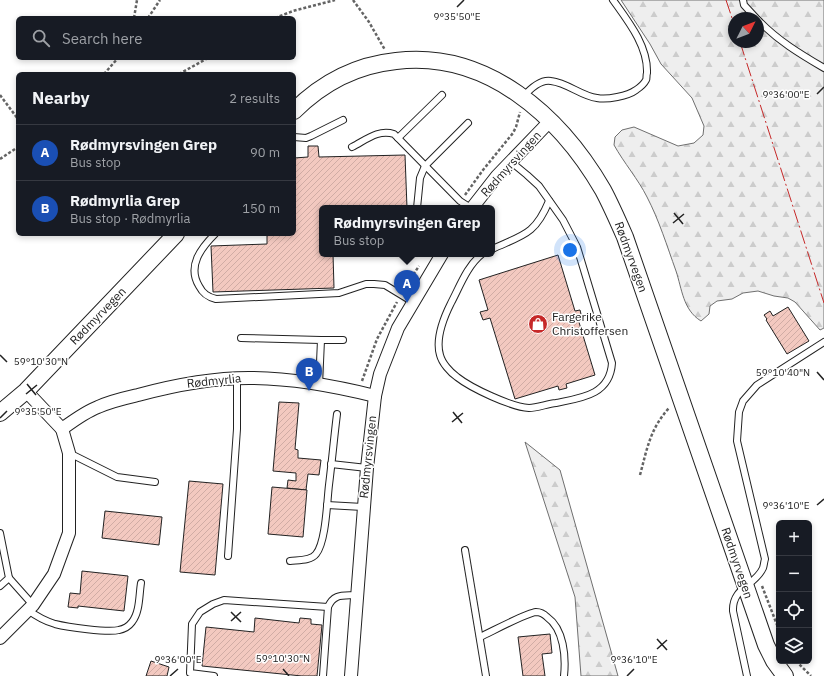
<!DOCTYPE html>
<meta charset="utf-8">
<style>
body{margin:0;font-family:"IBM Plex Sans",sans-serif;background:#20242c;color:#f1f3f6}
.controls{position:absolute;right:12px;bottom:12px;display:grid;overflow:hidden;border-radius:6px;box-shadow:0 2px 6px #0003}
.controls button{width:36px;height:36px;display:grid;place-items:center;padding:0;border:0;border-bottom:1px solid #363941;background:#171b24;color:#f1f3f6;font:20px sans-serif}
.compass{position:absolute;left:728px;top:12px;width:36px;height:36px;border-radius:50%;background:#171b24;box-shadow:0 2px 6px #0003;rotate:48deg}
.you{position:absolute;left:570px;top:250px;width:14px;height:14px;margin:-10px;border:3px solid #fff;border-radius:50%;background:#1a73e8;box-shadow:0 0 0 6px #1a73e833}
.badge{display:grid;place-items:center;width:26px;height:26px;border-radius:50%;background:#c62828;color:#fff;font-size:13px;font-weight:700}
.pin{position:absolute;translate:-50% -33px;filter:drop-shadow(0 1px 2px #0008)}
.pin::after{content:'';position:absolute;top:21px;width:14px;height:12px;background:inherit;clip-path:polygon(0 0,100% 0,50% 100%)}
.popup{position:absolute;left:319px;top:205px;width:176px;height:52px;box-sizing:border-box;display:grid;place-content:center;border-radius:6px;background:#171b24;filter:drop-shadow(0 1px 3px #0005);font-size:13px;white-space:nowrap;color:#9ea1a6}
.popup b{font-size:15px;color:#f1f3f6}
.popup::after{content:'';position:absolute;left:50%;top:100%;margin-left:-8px;border:8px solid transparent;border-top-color:#171b24}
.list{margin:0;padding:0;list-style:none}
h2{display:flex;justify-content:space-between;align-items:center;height:52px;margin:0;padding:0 16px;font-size:17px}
h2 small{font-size:13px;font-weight:400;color:#9ea1a6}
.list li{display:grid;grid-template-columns:26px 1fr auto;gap:12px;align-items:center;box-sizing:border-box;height:56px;padding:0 16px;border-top:1px solid #363941}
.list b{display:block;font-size:15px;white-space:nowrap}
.list p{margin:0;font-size:13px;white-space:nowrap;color:#9ea1a6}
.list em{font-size:13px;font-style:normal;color:#9ea1a6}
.icon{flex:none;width:22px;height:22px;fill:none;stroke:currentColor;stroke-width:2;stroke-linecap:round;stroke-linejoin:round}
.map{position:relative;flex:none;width:824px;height:676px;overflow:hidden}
.search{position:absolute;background:#171b24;box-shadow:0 2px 6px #0003;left:16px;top:16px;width:280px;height:44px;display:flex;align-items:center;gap:10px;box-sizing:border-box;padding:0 14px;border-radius:6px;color:#9ea1a6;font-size:15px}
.panel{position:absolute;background:#171b24;box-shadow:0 2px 6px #0003;left:16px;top:72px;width:280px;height:164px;border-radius:6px}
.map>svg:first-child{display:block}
</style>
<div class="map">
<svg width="824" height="676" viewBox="0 0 824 676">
<defs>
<pattern id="forest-firs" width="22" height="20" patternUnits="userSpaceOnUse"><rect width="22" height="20" fill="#eee"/><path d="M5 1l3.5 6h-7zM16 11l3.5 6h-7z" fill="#ccc"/></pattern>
<pattern id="building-hatch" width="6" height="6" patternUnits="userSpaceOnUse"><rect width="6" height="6" fill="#f3c9c0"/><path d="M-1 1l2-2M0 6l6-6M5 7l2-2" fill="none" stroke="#d0aca5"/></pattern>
</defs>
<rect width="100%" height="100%" fill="#fff"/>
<g fill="url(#forest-firs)" stroke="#6f6f6f" fill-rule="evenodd">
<path d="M621,0h203v328l-4,2 -25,-28 -7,-4 -14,-2 -16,-5 -15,2 -11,6 -15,2 -7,5 -1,8 -8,7c-18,-11 -19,-32 -25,-50 -9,-25 -17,-51 -29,-74 -9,-18 -23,-34 -33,-52l1,-8 7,-7 12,-3 44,19 16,-3 9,-8 1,-9 -12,-28 -31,-34 -11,-20zM734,18h24v24h-24z"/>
<polygon points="525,442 560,470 618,676 581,676 575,597"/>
</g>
<g fill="url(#building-hatch)" stroke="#222">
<polygon points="308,146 318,146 319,157 405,155 407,208 322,208 322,254 333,254 334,288 213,292 211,246 267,244 267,234 294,234 294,158 308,157"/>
<polygon points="558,255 575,311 580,310 582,318 578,319 595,375 566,384 567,388 559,390 558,386 515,399 490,318 483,320 480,312 488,310 479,280"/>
<polygon points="788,307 809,341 787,354 766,320 767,319 764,315 770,311 773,316"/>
<polygon points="279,402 299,403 295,449 298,450 298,458 321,460 319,475 308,474 306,490 287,488 288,480 296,481 296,473 273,471"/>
<polygon points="189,481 223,484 215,575 180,572"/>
<polygon points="272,487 307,490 303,537 268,534"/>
<polygon points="105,511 162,517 159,545 102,538"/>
<polygon points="82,571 128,576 124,611 78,606 78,608 68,607 70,593 80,594"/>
<polygon points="255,618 299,623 300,618 311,619 311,624 322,625 317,676 302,676 202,666 206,627 254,632"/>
<polygon points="550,634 552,653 542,654 545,676 523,676 518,637"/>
<polygon points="151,661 169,667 167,676 146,676"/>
</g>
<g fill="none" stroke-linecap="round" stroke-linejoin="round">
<defs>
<g id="lane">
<polyline points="743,0 744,5 756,18"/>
<path d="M758,20c19,20 42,34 66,48"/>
<path d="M523,97c7,-8 17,-18 28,-16 17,2 30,15 46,17 10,2 31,-2 39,-8 3,-2 8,-6 10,-10 1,-2 0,-4 1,-7 1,-27 -19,-52 -34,-73"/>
<polyline points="294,137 306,138 311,136 343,120"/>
<polyline points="398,138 442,95"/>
<path d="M352,147c14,-7 26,-18 42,-13l66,67 11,7"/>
<polyline points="417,208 420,178 425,166 468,123"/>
<path d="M215,234c-14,14 -28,32 -16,52 4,8 9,11 17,13l123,-6 27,-9h8l11,1 28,17"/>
<path d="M492,249c31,-14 43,-14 57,-48"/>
<path d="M482,254c-15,12 -22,32 -31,49 -7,14 -16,35 -11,52 2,8 10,17 17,22 14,11 54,30 72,31 8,0 18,-4 27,-5 25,-5 54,-8 56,-40l-35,-116 -14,-27 -24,-34 -12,-11 -17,-14"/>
<polyline points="241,338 321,340 319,385"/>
<polyline points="321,340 343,340"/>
<polyline points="69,453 117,477 155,482"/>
<polyline points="331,464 367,468"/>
<polyline points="327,505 363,507"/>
<polyline points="0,533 9,578 0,586"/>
<polyline points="465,550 486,676"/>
<polyline points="228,556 237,429 237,378"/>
<path d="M290,561c8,-1 21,0 26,-7 10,-12 11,-53 13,-69 3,-24 5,-47 8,-71"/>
<polyline points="9,578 33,605"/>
<path d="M28,610c8,6 17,11 27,14 12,3 53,9 64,6 5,-1 10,-4 13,-8 8,-10 7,-27 9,-39"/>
<path d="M480,637c11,-5 46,-24 56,-25 4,0 8,2 11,5 17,12 19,40 17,59"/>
<path d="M214,676l-24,-3 2,-49 8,-12 13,-8 11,-4 104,7c6,-14 15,-11 29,-12"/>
<polyline points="323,676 328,607"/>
<path d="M747,676l-14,-65c-1,-24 22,-25 30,-43 1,-3 1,-6 2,-9l-28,-118 2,-29 4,-11 14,-16 67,-43"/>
</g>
<g id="street">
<polyline points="472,208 497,176 550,121"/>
<polyline points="26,391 62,429"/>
<path d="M0,638l33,-33 21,-31 15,-41v-80l-7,-24c11,-8 23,-17 36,-22 13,-6 27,-9 40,-12 37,-10 73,-17 111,-17 40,0 86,8 126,18"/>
<polyline points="351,676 367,468 375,396 380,374 398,328 442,254"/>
</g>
<g id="secondary">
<path d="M294,111c28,-28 63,-46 102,-50 91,-11 164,55 207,129 8,15 15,31 22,47l141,408 8,16 11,15"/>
<polyline points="0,413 26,391 176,234"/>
</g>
</defs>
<use href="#lane" stroke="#222" stroke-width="8"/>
<use href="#street" stroke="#222" stroke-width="14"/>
<use href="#secondary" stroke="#222" stroke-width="18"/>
<g stroke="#646464" stroke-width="2.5" stroke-dasharray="3 2" stroke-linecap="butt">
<polyline points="353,0 369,22 385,50"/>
<polyline points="134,18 137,0"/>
<polyline points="148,18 160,0"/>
<polyline points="275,18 293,11 335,0"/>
<polyline points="104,74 118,58"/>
<polyline points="179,74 208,58"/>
<polyline points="0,95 18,119"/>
<polyline points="0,159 18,147"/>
<polyline points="465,195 483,170 513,133 516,127 520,112"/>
<polyline points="405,287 419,266"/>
<polyline points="362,381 377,339 397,302"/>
<path d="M640,475c7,-26 10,-46 29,-67"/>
<polyline points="762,586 779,630"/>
<polyline points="796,661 811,676"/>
</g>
<use href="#lane" stroke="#fff" stroke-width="6"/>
<use href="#street" stroke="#fff" stroke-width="12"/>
<use href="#secondary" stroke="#fff" stroke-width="16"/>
<g stroke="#c62828" stroke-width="1" stroke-dasharray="14 3 2 3" stroke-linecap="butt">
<polyline points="726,0 734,24"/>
<polyline points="740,42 824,303"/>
</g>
</g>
<path fill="none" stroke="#222" stroke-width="1.5" d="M457,7l7,-7M817,94l7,-7M674,213l9,11M673,223l11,-9M0,355l7,7M817,372l7,8M27,384l9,11M26,394l11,-9M453,412l9,11M0,418l7,-7M452,422l11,-9M817,505l7,-6M231,612l10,10M231,621l10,-9M657,639l10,11M657,649l10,-9M283,669l6,7M170,676l8,-7M627,676l7,-7"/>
<defs>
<symbol id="shop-disc" viewBox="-11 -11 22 22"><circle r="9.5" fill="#c62828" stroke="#fff"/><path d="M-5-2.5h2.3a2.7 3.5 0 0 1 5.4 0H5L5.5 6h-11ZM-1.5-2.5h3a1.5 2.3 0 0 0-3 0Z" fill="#fff"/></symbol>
</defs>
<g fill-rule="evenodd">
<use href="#shop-disc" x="527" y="313" width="22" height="22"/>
</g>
<g text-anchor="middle" stroke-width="3" stroke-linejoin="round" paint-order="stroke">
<g font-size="12" fill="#222" stroke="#fff">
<text transform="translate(511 164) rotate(-48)" y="4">Rødmyrsvingen</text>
<text transform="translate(631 257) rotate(70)" y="4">Rødmyrvegen</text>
<text transform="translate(98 316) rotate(-46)" y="4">Rødmyrvegen</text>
<text transform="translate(214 381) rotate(-6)" y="4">Rødmyrlia</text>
<text transform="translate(368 457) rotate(-84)" y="4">Rødmyrsvingen</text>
<text transform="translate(737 563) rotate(71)" y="4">Rødmyrvegen</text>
</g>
<g font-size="12" fill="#222" stroke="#fff" text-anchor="start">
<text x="552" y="321">Fargerike<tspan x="552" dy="14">Christoffersen</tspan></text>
</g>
</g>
<g font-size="10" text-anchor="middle" fill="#222" stroke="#fff" stroke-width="3" stroke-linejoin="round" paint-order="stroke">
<text x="457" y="20">9°35'50"E</text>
<text x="786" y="98">9°36'00"E</text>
<text x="41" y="365">59°10'30"N</text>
<text x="783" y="376">59°10'40"N</text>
<text x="38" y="415">9°35'50"E</text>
<text x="786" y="509">9°36'10"E</text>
<text x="283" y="662">59°10'30"N</text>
<text x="178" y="663">9°36'00"E</text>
<text x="634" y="663">9°36'10"E</text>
</g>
</svg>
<div class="controls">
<button>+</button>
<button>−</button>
<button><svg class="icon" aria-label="locate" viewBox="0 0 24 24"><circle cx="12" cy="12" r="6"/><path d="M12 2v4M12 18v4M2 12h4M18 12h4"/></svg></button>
<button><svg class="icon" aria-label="layers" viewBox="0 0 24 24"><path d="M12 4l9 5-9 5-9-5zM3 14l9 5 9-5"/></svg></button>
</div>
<svg class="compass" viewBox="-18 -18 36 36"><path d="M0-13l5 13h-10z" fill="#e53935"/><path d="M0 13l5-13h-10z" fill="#9ea1a6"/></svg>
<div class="you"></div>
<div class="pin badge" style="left:407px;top:303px;background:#1a4fb4">A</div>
<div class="popup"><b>Rødmyrsvingen Grep</b>Bus stop</div>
<div class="pin badge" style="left:309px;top:391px;background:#1a4fb4">B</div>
<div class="search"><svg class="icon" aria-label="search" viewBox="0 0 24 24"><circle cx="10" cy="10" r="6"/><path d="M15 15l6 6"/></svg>Search here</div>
<section class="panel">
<h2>Nearby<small>2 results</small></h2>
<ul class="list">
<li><span class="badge" style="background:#1a4fb4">A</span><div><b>Rødmyrsvingen Grep</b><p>Bus stop</p></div><em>90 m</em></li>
<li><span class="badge" style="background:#1a4fb4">B</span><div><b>Rødmyrlia Grep</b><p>Bus stop · Rødmyrlia</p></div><em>150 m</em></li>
</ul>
</section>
</div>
